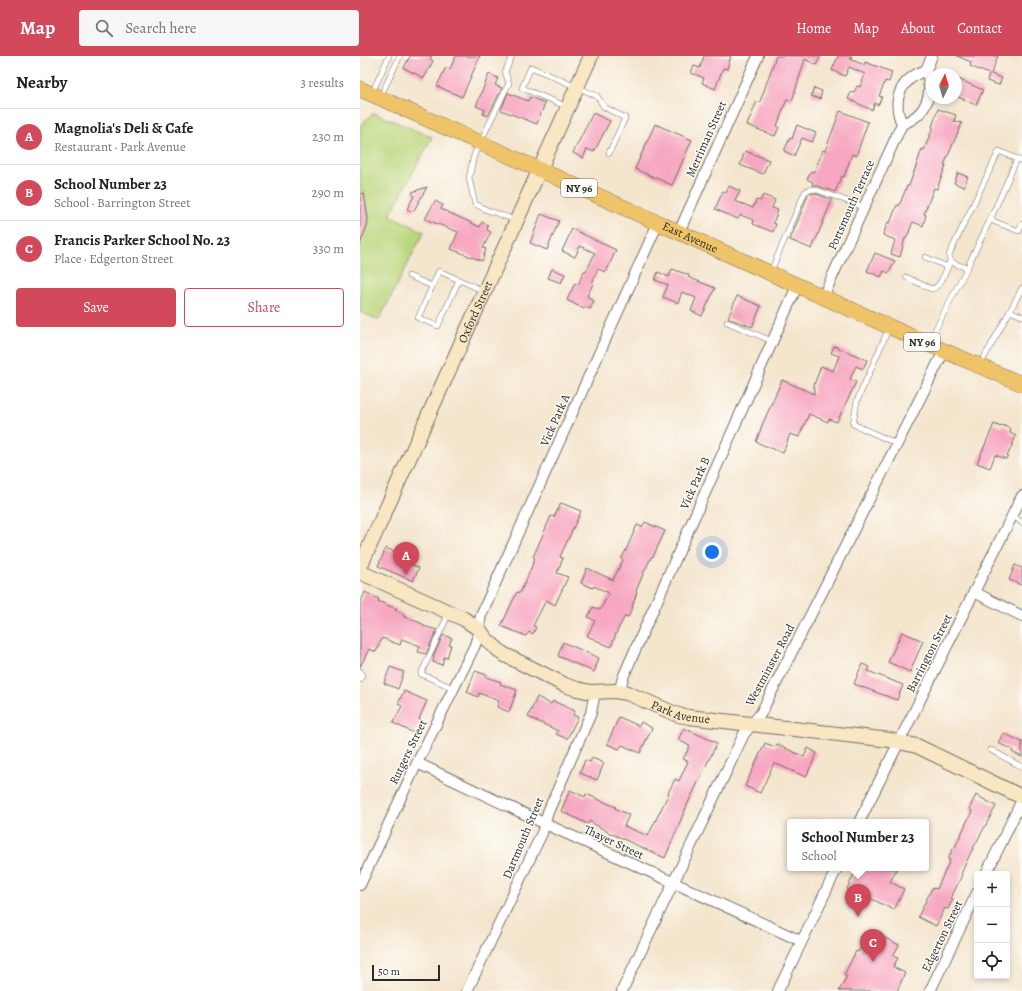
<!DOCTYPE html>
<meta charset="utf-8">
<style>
body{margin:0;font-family:Alegreya,serif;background:#f6f6f6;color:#202124}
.controls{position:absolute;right:12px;bottom:12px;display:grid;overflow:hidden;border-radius:4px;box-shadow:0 2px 6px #0003}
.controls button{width:36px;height:36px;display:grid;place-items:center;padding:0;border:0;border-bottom:1px solid #e0e0e0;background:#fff;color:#202124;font:20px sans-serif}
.compass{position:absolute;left:566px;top:12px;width:36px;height:36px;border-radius:50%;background:#fff;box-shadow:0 2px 6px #0003;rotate:5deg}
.scale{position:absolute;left:12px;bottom:10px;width:68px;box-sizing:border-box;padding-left:4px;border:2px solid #2b2b2b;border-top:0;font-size:11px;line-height:14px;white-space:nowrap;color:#2b2b2b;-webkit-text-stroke:3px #fdfcf7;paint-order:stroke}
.you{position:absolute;left:352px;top:496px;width:14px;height:14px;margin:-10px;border:3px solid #fff;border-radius:50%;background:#1a73e8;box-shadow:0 0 0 6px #1a73e833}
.badge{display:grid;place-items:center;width:26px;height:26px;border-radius:50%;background:#d1495b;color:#fff;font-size:13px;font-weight:700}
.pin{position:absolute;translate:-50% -33px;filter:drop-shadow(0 1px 2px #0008)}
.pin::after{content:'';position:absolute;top:21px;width:14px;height:12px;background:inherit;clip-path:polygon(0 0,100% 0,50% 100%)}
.popup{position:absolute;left:427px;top:763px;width:142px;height:52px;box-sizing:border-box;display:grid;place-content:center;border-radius:4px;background:#fff;filter:drop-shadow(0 1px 3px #0005);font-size:13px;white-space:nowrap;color:#757577}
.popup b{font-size:15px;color:#202124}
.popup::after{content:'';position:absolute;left:50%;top:100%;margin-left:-8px;border:8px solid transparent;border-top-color:#fff}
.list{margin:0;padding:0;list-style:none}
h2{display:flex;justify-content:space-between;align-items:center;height:52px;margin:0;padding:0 16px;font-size:17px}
h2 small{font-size:13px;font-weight:400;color:#757577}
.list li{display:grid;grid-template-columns:26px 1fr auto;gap:12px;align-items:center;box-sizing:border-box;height:56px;padding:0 16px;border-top:1px solid #e0e0e0}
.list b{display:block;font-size:15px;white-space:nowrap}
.list p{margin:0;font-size:13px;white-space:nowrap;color:#757577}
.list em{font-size:13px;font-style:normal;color:#757577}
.actions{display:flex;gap:8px;padding:12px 16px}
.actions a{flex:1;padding:9px 0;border:1px solid #d1495b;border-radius:4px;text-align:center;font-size:14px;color:#d1495b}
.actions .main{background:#d1495b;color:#fff}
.icon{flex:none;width:22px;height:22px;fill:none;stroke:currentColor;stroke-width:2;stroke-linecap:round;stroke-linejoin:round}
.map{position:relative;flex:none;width:662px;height:935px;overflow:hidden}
header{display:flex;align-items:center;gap:24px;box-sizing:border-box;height:56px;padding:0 20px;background:#d1495b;color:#fff}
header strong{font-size:19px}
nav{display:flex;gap:22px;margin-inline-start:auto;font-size:14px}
.search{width:280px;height:36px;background:#f6f6f6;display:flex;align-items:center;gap:10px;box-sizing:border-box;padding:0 14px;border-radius:4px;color:#757577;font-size:15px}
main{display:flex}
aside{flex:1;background:#fff}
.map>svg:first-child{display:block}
</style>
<header>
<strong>Map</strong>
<div class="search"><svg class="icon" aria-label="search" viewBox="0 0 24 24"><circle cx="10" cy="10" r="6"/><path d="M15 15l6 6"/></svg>Search here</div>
<nav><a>Home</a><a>Map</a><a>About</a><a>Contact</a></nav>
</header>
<main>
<aside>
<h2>Nearby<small>3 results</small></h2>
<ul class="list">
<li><span class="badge">A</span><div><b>Magnolia's Deli &amp; Cafe</b><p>Restaurant · Park Avenue</p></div><em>230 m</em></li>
<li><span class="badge">B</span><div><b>School Number 23</b><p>School · Barrington Street</p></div><em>290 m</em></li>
<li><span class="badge">C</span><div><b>Francis Parker School No. 23</b><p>Place · Edgerton Street</p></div><em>330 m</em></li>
</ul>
<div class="actions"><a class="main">Save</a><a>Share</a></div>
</aside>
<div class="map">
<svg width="662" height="935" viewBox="0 0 662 935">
<rect width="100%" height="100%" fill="#fdfcf7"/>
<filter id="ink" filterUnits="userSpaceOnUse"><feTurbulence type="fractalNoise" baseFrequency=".025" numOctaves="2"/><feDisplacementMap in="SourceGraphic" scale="8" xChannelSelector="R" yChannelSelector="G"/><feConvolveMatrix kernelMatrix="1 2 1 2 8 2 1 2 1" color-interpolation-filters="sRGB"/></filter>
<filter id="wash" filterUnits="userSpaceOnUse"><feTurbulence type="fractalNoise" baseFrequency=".012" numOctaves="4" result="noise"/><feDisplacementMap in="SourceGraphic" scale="16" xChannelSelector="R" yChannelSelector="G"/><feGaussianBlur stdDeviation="0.9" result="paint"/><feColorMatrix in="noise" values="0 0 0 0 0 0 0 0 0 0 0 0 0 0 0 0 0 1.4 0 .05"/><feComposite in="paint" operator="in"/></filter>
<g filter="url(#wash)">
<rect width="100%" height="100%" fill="#f4e5cd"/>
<polygon fill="#bbd67c" stroke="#738054" points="14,57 72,81 30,159 64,176 19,264 0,256 0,186 7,170 8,163 6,152 0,136 0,69"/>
<g id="blocks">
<g fill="#f7a7c1">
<polygon points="50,0 72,0 70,3 73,5 64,22 44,12"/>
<polygon points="96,0 120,0 102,41 77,30 86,11 90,13"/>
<polygon points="344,0 371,0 367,13 363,12 355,33 342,27 344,22 331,17 334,10 340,12"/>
<polygon points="416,0 461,0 456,9 445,3 432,45 427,43 417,70 419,71 415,80 387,69 397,45 400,46"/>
<polygon points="478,0 492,0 490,3 504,9 505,6 532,16 529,26 525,25 519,40 522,41 518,49 515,47 512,54 488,43 491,36 494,37 497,30 500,31 505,18 489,11 485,20 472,14"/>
<polygon points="597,0 638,0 631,18 642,22 639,29 627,25 629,18 610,10 611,6"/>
<polygon points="129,18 138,22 135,29 142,32 128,60 123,58 125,54 116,50"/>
<polygon points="596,22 623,34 616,49 596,40"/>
<polygon points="454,32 462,35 460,43 451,40"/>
<polygon points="148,37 168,45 170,41 185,47 177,68 141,54"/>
<polygon points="578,53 596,59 594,65 602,67 584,109 586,109 577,133 574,132 564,158 566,159 563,170 553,166 546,183 545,182 540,201 531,198 535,184 523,179 528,166 530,167 537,149 539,150 547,130 549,130 562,93 564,94 573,71 572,71"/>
<polygon points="480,55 508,66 496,100 492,98 484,121 482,120 475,136 455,129 452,129 453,126 447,123 451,115 454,116 463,94 465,95"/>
<polygon points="233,57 250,65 234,96 227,93 223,102 213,97"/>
<polygon points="295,68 332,84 312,129 275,113"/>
<polygon points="437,69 456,77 452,86 442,82 434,100 424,95 430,82 432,83"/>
<polygon points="385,95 409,104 403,118 380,109"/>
<polygon points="598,117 608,121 604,131 594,127"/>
<polygon points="369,130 380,135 375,145 393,152 396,144 400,145 403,139 415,144 412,152 418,154 413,167 416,168 413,176 393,168 394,164 380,159 378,163 355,153 363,135 366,137"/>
<polygon points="67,131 53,156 47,153 54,140 52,136"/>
<polygon points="4,137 8,163 7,170 0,188 0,138"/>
<polygon points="454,137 472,144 452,193 430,184 448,139"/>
<polygon points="75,145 83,149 81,153 120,171 122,166 128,169 127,174 131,176 123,192 126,193 122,205 91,193 98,176 65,163"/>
<polygon points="181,158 199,165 187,194 170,187"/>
<polygon points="212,173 256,194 246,216 238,213 232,227 233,228 227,240 234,245 230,253 225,251 224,253 207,244 215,227 218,229 224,215 226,216 235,197 220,190 215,201 202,195"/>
<polygon points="515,197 535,205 529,217 524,215 521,221 507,215"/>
<polygon points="192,213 205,218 201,227 188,222"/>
<polygon points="312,213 329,219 328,221 355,232 342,260 331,255 336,242 322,236 318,247 303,241 308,229 295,224 298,216 309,221"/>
<polygon points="377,240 401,250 392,271 368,262"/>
<polygon points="474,290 507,304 503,313 496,310 490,323 496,326 477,366 469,363 468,366 449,358 439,381 430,378 423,397 396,386 403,367 422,324 454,338 454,329 461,310 473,315 479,300 471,297"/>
<polygon points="634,368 641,371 642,369 651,373 650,377 656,380 646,403 635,399 630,412 617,407"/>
<polygon points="201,447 221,455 200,501 203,502 197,517 208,521 195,549 186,544 173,570 176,571 173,578 169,576 166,580 141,570 157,536 160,537 167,522 175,502 173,501 191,460 194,461"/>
<polygon points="285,466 305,475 293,501 292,500 284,516 276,535 277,536 272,551 273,551 268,561 265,560 257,575 251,591 227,580 235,565 228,561 233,551 240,554 249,537 234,530 233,532 221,527 227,512 253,524 263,504 261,503 266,494 277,469 282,471"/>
<polygon points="26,492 43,500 41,504 59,512 53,525 18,510"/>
<polygon points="655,509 662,512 662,529 649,524"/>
<polygon points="5,536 19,543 18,545 37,553 36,555 44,558 43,560 63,568 63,570 77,574 66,598 58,596 60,590 42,583 40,589 22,582 16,596 9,593 0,611 0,548"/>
<polygon points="542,576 563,585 550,616 528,606"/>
<polygon points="83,579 92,582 89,589 91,589 87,602 84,601 82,609 73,606 74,601 73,601"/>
<polygon points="203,586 239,602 234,616 198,600"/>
<polygon points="502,608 510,611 508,615 543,629 537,644 494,628"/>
<polygon points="30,611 44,616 38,633 24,627"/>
<polygon points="115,615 127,619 126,621 141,626 140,628 157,634 149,656 137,651 139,645 119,637 118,641 107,636"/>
<polygon points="44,635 67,645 59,663 61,664 54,677 33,667 42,650 38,648"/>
<polygon points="177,641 191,648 193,645 215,655 213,659 218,661 207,683 196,678 198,675 168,661"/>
<polygon points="259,661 279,670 281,666 292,672 280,697 262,689 259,693 247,688"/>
<polygon points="324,672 357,687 328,747 305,802 248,776 229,765 228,768 201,755 210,734 225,741 226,738 256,751 255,752 269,759 264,770 288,780 309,737 308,737 315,723 319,725 328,705 323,703 330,690 318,684"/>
<polygon points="643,677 662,686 662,701 652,696 653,694 638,687"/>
<polygon points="405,687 415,691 417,688 444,701 448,692 457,697 446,721 414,707 400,737 385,730"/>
<polygon points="232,702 244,707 237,724 220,717 225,704 230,706"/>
<polygon points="616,739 636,750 610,798 601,818 602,819 591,842 593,843 588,853 585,852 576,870 558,861 572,832 577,833 590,804 588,803 593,792 594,793 612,755 609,753"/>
<polygon points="497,812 537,812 530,826 544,833 534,854 502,838 501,840 487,833"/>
<polygon points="510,874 539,889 533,900 538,902 533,911 545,917 537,935 479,935 487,920 484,919 496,895 498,896"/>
</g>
</g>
</g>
<g filter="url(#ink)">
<use href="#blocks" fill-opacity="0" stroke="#716c64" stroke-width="1"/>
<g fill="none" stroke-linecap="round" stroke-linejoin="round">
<defs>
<g id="lane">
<polyline points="152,0 145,16 149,27 114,99 109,122 115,148 127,154 155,164"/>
<polyline points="12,37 29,0"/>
<polyline points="20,41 40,0"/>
<polyline points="208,51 162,32 171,11 237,40 244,51 265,62 249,97"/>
<path d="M662,105l-23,-10 -50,104c0,9 11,10 18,13l23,-48 29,11 3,-7"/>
<polyline points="630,164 657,103"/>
<polyline points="565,201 588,211"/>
<polyline points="411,215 445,136 448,134 454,133 504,151"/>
<polyline points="49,220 72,230"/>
<path d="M546,221l25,12c10,-1 15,-19 19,-28"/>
<polyline points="99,224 78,270 58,262 79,215 124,235"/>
<polyline points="650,255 662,232"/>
<polyline points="367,266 412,285"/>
<polyline points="529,272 497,345 493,368 537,388"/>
<polyline points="569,286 607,212"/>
<polyline points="620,309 650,255 662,260"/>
<polyline points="653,459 662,467"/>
<polyline points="89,557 61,618 93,632"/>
<polyline points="0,615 2,619 0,624"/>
<polyline points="631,694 662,711"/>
</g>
<g id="street">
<polyline points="566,14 572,0"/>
<polyline points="319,176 398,0"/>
<path d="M463,241l79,-173c25,-9 32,-30 24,-54 -25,9 -35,29 -24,54"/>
<polyline points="614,536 662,560"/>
<polyline points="259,635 264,619 437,230"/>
<polyline points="57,707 190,770 441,885"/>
<polyline points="499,766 662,440"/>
<polyline points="626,818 662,744"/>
<polyline points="0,829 57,707 115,589 117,582 121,559 298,167"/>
<polyline points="107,935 182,777 188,756 231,657 235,636"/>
<polyline points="262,935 384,678 401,657 584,295"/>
<polyline points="418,935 477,812"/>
<polyline points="570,935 617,837"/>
</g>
<g id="secondary">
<path id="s1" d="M0,511l231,-511"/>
<path id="s2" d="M0,516l104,47 15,10 7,10 17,15 62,31 12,4 14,3 24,-1 12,2 51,22 11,2 201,23 27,6 105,51"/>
</g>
<g id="primary">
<path id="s3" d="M0,33l568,255 94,40"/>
</g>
</defs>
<use href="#lane" stroke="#716c64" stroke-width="6"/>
<use href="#street" stroke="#716c64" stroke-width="12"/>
<use href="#secondary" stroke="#716c64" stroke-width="16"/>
<use href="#primary" stroke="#716c64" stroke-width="16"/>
<use href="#lane" stroke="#fff" stroke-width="5"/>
<use href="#street" stroke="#fff" stroke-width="10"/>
<use href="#secondary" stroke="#f9e7c3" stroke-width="14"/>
<use href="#primary" stroke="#efc469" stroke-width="15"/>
</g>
</g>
<g text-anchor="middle" stroke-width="3" stroke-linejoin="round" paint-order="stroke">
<g fill="#fdfcf7" stroke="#6a6a68" stroke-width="1">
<rect x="201" y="123" width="36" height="18" rx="3"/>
<rect x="544" y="277" width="36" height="18" rx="3"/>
</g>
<g font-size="11" font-weight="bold" fill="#2b2b2b">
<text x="219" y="136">NY 96</text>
<text x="562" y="290">NY 96</text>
</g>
<g font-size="12" fill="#2b2b2b" stroke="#fdfcf7">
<text transform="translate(346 83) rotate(-66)" y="4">Merriman Street</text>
<text transform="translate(491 149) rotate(-66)" y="4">Portsmouth Terrace</text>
<text dy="4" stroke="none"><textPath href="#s3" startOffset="362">East Avenue</textPath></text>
<text dy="4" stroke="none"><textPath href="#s1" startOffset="280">Oxford Street</textPath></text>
<text transform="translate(195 364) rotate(-66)" y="4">Vick Park A</text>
<text transform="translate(335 427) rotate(-66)" y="4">Vick Park B</text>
<text transform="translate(569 597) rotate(-63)" y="4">Barrington Street</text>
<text transform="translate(410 609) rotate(-62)" y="4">Westminster Road</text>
<text dy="4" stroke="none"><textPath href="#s2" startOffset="357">Park Avenue</textPath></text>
<text transform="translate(48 696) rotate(-64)" y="4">Rutgers Street</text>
<text transform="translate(163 782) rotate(-67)" y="4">Dartmouth Street</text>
<text transform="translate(254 786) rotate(25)" y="4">Thayer Street</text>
<text transform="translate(582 880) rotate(-64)" y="4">Edgerton Street</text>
</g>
</g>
</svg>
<div class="controls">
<button>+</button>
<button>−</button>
<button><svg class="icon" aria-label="locate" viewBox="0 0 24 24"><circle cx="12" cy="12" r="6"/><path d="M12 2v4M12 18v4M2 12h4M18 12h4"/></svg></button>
</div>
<svg class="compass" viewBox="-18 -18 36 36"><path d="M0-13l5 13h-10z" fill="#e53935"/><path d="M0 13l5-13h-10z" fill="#757577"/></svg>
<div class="scale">50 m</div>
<div class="you"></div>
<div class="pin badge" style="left:46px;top:519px">A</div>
<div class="pin badge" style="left:498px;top:861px">B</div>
<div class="popup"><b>School Number 23</b>School</div>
<div class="pin badge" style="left:513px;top:906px">C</div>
</div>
</main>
